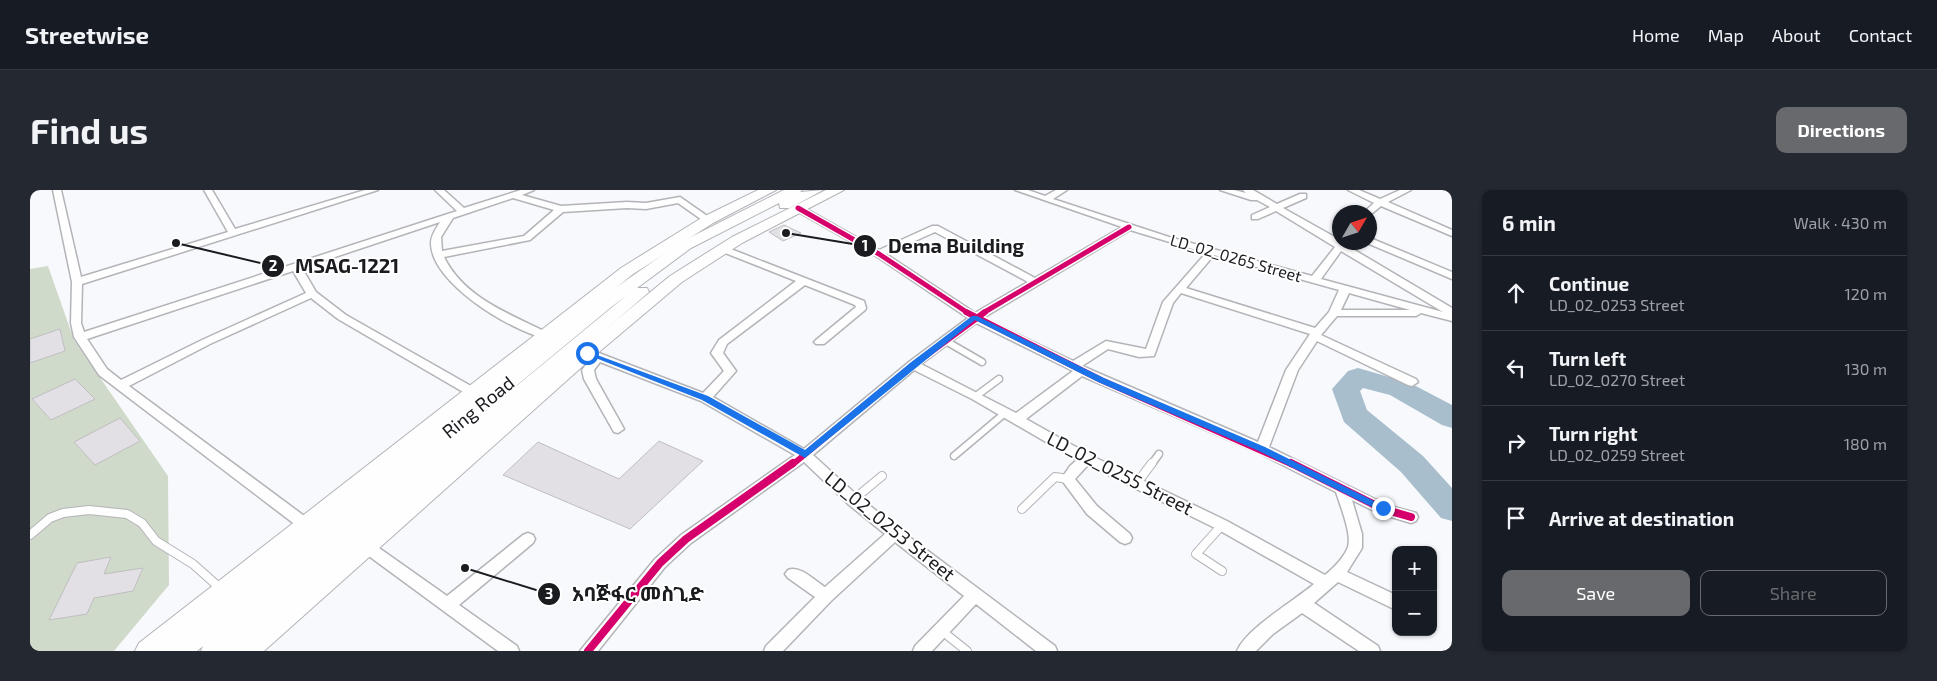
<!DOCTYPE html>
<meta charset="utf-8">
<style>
body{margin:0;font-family:"Exo 2","Noto Sans Ethiopic",sans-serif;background:#242831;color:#f1f3f6}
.controls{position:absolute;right:15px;bottom:15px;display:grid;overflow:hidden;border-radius:10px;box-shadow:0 1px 4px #0004}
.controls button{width:45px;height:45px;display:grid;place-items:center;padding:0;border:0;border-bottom:1px solid #363941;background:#171b24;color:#f1f3f6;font:25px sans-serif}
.compass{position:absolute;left:1302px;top:15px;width:45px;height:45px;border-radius:50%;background:#171b24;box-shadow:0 1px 4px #0004;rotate:51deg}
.stop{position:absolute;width:15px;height:15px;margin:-11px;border:4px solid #1a73e8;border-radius:50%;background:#fff}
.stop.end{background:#1a73e8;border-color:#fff;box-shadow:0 1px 5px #0008}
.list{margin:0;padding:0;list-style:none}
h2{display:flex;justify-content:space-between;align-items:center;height:65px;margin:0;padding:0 20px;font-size:21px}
h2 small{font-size:16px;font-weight:400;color:#9ea1a6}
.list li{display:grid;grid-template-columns:32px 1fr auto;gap:15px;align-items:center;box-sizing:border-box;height:75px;padding:0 20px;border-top:1px solid #363941}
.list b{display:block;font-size:19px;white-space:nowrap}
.list p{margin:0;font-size:16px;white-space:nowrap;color:#9ea1a6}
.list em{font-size:16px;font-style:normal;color:#9ea1a6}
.actions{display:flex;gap:10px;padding:15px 20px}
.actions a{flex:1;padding:11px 0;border:1px solid #68696d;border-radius:10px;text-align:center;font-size:18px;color:#68696d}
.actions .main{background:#68696d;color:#fff}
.icon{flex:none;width:28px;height:28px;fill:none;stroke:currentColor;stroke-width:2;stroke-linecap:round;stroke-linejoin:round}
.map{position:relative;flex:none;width:1422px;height:461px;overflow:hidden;border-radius:10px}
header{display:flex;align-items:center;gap:30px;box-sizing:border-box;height:70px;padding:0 25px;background:#171b24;border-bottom:1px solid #363941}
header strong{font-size:24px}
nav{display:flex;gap:28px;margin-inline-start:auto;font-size:18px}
.intro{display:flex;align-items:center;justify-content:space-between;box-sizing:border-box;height:120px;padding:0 30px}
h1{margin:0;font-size:35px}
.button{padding:12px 22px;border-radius:10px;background:#68696d;color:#fff;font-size:18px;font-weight:700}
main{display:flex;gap:30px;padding:0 30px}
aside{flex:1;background:#171b24;border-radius:10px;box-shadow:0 1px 4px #0004}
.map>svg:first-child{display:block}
</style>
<header>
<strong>Streetwise</strong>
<nav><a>Home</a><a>Map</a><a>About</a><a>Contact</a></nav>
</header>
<div class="intro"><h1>Find us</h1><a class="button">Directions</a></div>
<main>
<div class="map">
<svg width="1422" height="461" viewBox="0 0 1422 461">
<rect width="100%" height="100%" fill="#f8f9fd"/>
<polygon fill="#d0daca" points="18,76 44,150 138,286 139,395 84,461 0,461 0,79"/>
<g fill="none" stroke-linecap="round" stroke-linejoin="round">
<polygon fill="#a8becd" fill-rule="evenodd" points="1328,178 1380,193 1422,215 1422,238 1412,235 1360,205 1333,198 1330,201 1337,220 1393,266 1422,298 1422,331 1411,328 1371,282 1314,232 1302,199 1318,181"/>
</g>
<g fill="#e2e0e4" stroke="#bfbec1">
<polygon points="754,35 771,43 753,51 739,42"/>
<polygon points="30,139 35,161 0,173 0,149"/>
<polygon points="45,189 65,209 21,230 2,209"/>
<polygon points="90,228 110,251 65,275 44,252"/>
<polygon points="629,251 673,271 600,339 473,285 508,252 589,289"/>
<polygon points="81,367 74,384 113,378 103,401 64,408 57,424 19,430 47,373"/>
</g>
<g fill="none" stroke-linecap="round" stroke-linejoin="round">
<defs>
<g id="service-far1">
<polyline points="914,150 952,172"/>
<polyline points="946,206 969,189"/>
<polyline points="924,266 975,223"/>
<polyline points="1121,275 1129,264"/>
</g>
<g id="service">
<polyline points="1107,293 1122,273"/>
<polyline points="823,310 852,286"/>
<polyline points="992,319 1025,287 1038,289"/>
<polyline points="1192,335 1166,364 1192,381"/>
<polyline points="0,345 20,328 33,323 59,320 97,324 112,333 126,351 163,374 190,398"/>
<polyline points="912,441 937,461"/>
</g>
<g id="minor">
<path d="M23,0h8l20,87 147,-45 -24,-42h8l23,39 130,-39h13l-296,94 -1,39 3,9 373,-121 -22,-21h9l20,18 57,-18h13l-12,5 39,11 66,-4 19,1 34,-6 33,23 -8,2 -27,-19 -32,6 -19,-1 -64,4 -33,28 -86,17c20,41 66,57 104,76l2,2 -2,2 -4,1c-34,-8 -113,-55 -113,-95 0,-8 5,-14 9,-21l-138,46 14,24 30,23 132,75 2,3 -2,3h-8l-132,-77 -27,-21 -101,46 -81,42 182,135 2,4 -2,4 -5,2 -5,-2 -202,-154 -25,-38 -3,-14 1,-41zM483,8l41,12 -30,26 -82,15 -1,-14 12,-19zM263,81l13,22 -104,47 -81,40 -14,-11 -20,-30z"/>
<path d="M985,0h13l17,6 11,-6h11l-14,9 116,38 143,39 23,-29 -59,-36 -18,8h-6v-4l18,-8 -13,-7h-6l-31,-10h14l12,3 -3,-3h10l24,14 23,-10h6v4l-23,10 57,32v2h7l-1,3 106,63v13l-31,-8 -5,3h-79l-16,19 95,44 2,3 -6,4 -4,-1 -91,-44 -19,29 -29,77 118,58 29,8 2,4 -2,4 -5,2 -33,-10 -26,-13 10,34v14l-15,24 49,23v15l-58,-28 -24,21 64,43 2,5h-21l-57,-38 -29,21 -17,17h-19c10,-23 57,-50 77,-67l-97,-55 -129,-64 -13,14 22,27 33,28 2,4 -2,4 -5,2 -5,-2 -33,-28 -26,-35 9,-13 7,-6 -105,-61 -58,-29 -101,85 45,41 42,34 155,116 2,5h-21l-60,-47 -44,47h-19l2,-5 49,-50 -69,-54 -64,59 -48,50h-19l2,-5 49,-49 -27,-19 -3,-4 3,-4c12,-5 27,11 37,17l60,-53 -37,-30 -44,-42 -113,81 -26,24 -67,84h-18l75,-92 26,-24 114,-80 -94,-54 -101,-39 -6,8 2,9 28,50 -6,4 -4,-1 -30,-53 -2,-9 9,-12 -10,-5 2,-3h8l112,43 21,-22 -13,-18 8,-13 77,-59 -76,-30v-4l3,-1 141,55 2,7 -1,2 -41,34h-8l-2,-2 2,-2 40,-33 -1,-2 -50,-20 -78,59 -4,9 13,18 -23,26 91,52 105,-87 59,-44 -92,-62 -81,-46v-4h6l78,44 53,-24h6l97,52 87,-51zM1100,40l76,23 -43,49 -17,47 -40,-8 -33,20 -90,-43zM905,42l93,50 -53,31 -89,-59zM1311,61l102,61 -122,-33zM1184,65l125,35 -10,22 -14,16 -129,-40zM1151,103l129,41 -24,36 -28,72 -176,-76 26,-17 31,8 15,-1 19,-53zM1319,103l61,17h-69zM946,133l97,48 -57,42 -95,-49zM1052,186l175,76 79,40c4,13 16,42 12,55 -3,9 -15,22 -23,28l-98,-54 -135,-65 -66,-37z"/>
<polygon points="1318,0 1329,0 1350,9 1370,0 1381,0 1358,12 1422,40 1422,46 1351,16 1340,25 1340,22 1334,22 1344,13"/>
<polygon points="1340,48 1422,82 1422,89 1337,53 1340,52"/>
<polygon points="498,343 503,345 505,349 503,353 429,415 487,456 489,461 468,461 332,361 330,357 332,353 337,351 342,353 417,406 493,345"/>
</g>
<g id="primary">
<polygon points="728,0 746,0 683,33 603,84 138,461 105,461 109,453 591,78 673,27"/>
<polygon points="796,0 814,0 712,53 652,92 563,167 234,461 202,461 206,453 551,159 640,86 702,47"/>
</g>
<path id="trunk" d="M754,0h18l-2,2 23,-2 -33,18h-10l-1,-5 -88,45 -54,40h10l2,4 -416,359h-32l2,-5 -6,5h-32l4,-8 429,-343 83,-58zM597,105l-187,154 170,-141z"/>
</defs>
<use href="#service-far1" stroke="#b3b4b7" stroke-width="9"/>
<use href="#service" stroke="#b3b4b7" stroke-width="10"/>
<use href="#minor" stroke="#b3b4b7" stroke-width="3"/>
<use href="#primary" stroke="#b3b4b7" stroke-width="2"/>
<use href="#trunk" stroke="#b3b4b7" stroke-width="2"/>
<use href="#service-far1" stroke="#fefeff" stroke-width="6"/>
<use href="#service" stroke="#fefeff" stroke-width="8"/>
<use href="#minor" fill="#fefeff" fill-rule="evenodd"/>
<use href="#primary" fill="#fefeff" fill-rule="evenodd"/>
<use href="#trunk" fill="#fefeff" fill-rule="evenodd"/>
<defs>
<g id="cycleway-far2">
<polyline points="768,18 849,64 938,123"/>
<polyline points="953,123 1099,37"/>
</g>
<g id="cycleway-far1">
<polyline points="936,122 1071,190 1263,275"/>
<polyline points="762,275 883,175 955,122"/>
</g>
<g id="cycleway">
<polyline points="1261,273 1353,319 1381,327"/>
<polyline points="558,461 630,373 656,349 763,273"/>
</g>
</defs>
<use href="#cycleway-far2" stroke="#fff" stroke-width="8"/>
<use href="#cycleway-far1" stroke="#fff" stroke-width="9"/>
<use href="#cycleway" stroke="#fff" stroke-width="11"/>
<use href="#cycleway-far2" stroke="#d6006c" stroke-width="5"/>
<use href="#cycleway-far1" stroke="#d6006c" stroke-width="6"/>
<use href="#cycleway" stroke="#d6006c" stroke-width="8"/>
</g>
<polygon fill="#1a73e8" points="942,126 947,126 1074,188 1235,257 1358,318 1353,322 1350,321 1229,261 1068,192 945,130 775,268 672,210 553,163 559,162 678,206 775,260 880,173"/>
<g text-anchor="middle" stroke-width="4" stroke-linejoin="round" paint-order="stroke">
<g font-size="16" fill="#1b1c20" stroke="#fff">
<text transform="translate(1206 68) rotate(16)" y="6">LD_02_0265 Street</text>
</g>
<g font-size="19" fill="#1b1c20" stroke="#fff">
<text transform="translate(448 217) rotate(-39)" y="7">Ring Road</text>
<text transform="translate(1090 283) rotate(27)" y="7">LD_02_0255 Street</text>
<text transform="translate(860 336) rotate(39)" y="7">LD_02_0253 Street</text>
</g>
</g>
<path fill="none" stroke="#1b1c20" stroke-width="2" d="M756 43L835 56M146 53L243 76M435 378L519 404"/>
<g fill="#1b1c20" stroke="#fff" stroke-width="2">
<circle cx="756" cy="43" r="5"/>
<circle cx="146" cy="53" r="5"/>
<circle cx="435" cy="378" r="5"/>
<circle cx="835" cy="56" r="12"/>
<circle cx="243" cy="76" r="12"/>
<circle cx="519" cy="404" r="12"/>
</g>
<g font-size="15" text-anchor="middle" font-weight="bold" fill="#fff">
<text x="835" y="61">1</text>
<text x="243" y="81">2</text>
<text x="519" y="409">3</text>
</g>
<g font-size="20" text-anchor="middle" font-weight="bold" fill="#1b1c20" stroke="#fff" stroke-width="4" stroke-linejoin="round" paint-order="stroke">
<text x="926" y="63">Dema Building</text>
<text x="317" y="83">MSAG-1221</text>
<text x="608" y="411">አባጅፋር መስጊድ</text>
</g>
</svg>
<div class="controls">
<button>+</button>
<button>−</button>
</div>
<svg class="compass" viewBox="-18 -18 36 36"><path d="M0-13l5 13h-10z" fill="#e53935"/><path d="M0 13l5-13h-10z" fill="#9ea1a6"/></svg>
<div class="stop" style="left:557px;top:163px"></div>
<div class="stop end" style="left:1353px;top:318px"></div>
</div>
<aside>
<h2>6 min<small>Walk · 430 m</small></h2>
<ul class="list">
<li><svg class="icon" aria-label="ahead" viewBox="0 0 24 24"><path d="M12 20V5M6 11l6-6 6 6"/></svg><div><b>Continue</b><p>LD_02_0253 Street</p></div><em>120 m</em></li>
<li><svg class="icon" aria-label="left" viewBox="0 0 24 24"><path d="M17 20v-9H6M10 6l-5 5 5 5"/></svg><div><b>Turn left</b><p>LD_02_0270 Street</p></div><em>130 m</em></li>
<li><svg class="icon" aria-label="right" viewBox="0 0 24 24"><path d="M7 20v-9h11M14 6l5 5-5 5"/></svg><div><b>Turn right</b><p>LD_02_0259 Street</p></div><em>180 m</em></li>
<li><svg class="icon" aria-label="arrive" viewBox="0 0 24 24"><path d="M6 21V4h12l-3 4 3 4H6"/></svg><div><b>Arrive at destination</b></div></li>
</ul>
<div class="actions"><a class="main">Save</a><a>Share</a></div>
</aside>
</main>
